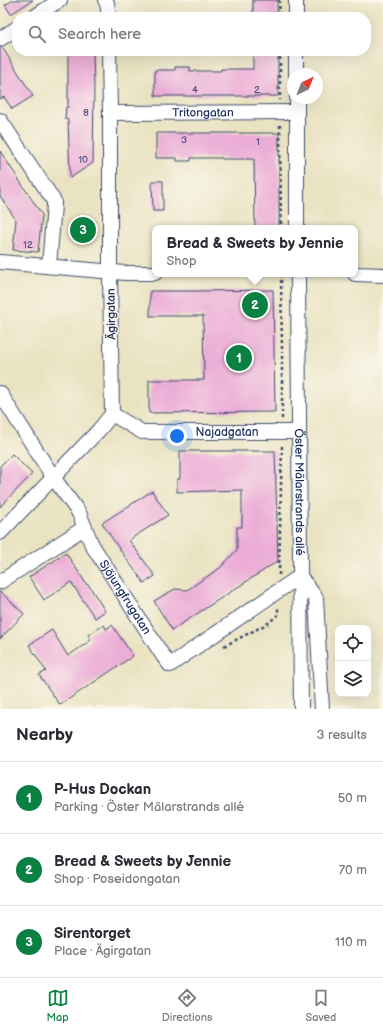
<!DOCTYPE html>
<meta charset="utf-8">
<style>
body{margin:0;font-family:"Balsamiq Sans",sans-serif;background:#f7f7f7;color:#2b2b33}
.controls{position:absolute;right:12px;bottom:12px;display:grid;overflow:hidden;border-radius:8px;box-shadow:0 4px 16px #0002}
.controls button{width:36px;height:36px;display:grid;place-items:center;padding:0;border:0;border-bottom:1px solid #e1e1e2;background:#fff;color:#2b2b33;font:20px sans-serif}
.compass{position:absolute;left:287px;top:68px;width:36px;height:36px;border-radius:50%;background:#fff;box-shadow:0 4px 16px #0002;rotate:43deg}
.you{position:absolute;left:177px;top:436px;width:14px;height:14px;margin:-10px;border:3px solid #fff;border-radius:50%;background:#1a73e8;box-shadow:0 0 0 6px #1a73e833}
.badge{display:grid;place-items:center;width:26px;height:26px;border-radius:50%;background:#0b8043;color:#fff;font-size:13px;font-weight:700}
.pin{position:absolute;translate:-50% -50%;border:2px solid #fff;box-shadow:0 1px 4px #0006}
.popup{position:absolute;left:152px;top:225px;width:206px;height:52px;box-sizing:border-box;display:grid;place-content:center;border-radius:8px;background:#fff;filter:drop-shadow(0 1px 3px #0005);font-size:13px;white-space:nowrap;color:#7c7c81}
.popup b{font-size:15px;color:#2b2b33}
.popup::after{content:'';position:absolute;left:50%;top:100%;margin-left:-8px;border:8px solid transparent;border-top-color:#fff}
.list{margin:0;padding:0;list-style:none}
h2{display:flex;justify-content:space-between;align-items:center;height:52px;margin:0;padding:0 16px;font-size:17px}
h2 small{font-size:13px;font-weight:400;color:#7c7c81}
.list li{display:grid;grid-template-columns:26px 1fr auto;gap:12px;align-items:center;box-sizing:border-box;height:72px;padding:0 16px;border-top:1px solid #e1e1e2}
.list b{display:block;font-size:15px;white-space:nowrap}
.list p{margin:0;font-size:13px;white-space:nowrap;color:#7c7c81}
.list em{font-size:13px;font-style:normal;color:#7c7c81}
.icon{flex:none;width:22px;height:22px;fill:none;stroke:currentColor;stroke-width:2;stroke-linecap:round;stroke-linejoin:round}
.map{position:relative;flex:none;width:383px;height:709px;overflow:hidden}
.search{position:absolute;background:#fff;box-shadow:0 4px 16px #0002;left:12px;right:12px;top:12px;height:44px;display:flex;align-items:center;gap:10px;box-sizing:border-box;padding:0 14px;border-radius:16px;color:#7c7c81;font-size:15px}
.sheet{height:268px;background:#fff}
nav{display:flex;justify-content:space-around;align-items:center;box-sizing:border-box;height:56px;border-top:1px solid #e1e1e2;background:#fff;font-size:11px;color:#7c7c81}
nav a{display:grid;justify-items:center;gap:2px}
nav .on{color:#0b8043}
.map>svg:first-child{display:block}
</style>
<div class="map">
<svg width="383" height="709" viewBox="0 0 383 709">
<rect width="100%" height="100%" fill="#fbf7ec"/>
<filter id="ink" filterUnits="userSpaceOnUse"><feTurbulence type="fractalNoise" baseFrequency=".025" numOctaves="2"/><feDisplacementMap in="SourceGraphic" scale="8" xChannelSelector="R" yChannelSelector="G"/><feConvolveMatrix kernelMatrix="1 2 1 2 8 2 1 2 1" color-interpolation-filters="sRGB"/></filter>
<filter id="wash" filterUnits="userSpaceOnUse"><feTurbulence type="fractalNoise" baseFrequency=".012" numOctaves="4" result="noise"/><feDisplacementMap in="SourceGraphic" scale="16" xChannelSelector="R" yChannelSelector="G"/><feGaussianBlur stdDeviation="0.9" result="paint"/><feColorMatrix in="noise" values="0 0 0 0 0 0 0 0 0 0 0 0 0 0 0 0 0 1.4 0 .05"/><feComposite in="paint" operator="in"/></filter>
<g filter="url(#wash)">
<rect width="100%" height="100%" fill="#eae3c2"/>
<g id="blocks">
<g fill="#ebacd6">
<polygon points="13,0 33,0 11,14 5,5"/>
<rect x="253" y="0" width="24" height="17"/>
<polygon points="0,47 2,47 33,96 12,109 4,97 0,99"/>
<polygon points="68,51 93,51 94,88 93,163 70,178 68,120 65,119 66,107 68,107"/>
<polygon points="253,51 278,51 278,96 155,96 155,70 175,70 175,67 190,67 190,71 221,71 221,69 253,69"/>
<polygon points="156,133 279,133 279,228 255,228 254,159 222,159 222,158 191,158 191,161 177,161 177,158 156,158"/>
<polygon points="0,151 42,215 38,252 13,250 16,220 0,196"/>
<polygon points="152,181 163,181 163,211 153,211"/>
<polygon points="273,290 275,412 149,413 149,380 204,380 203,316 150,316 150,291 199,291"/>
<polygon points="180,451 275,451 278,561 172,630 154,601 175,589 187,590 220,568 237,550 237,527 242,527 242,490 177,492 177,479 180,479"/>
<polygon points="12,454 32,474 0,507 0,466"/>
<polygon points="152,491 168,515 129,540 155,576 144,583 118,547 102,523"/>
<polygon points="66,553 87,585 88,584 105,611 95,618 71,582 44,600 29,577"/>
<polygon points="0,591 24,614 0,639"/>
<polygon points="104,625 106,629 112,625 133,656 60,705 39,675 46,671 29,645 52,630 68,656 91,640 88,635"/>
</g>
</g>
</g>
<g filter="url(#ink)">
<use href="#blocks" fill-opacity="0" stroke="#3a4a6d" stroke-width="1"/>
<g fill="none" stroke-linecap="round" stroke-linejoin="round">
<defs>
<g id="street">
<polyline points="105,0 107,3 109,17"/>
<polyline points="296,0 296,17"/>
<polyline points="34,17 60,0"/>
<polyline points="0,39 17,28"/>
<polyline points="296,51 296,74"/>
<polyline points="297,98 297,228"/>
<path id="s1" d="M110,113l187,-1"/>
<polyline points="0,120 54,201 54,205 49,266"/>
<polyline points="0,262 125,273 155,273"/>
<path id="s2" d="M298,274l3,435"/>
<polyline points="355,274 383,275"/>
<path id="s3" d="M0,393l53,84 26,36 13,32 71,111 7,9 130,-89 16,22 6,111"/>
<path id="s4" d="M112,414l30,18h148l9,-1"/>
<polyline points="0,533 99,430 112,414 110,272 110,113 109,51"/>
<polyline points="0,582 84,528"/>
</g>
</defs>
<use href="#street" stroke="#3a4a6d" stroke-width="16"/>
<g stroke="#3a4a6d" stroke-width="2.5" stroke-dasharray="3 3" stroke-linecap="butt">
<polyline points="279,0 280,17"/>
<polyline points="280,51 280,100"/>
<polyline points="280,125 281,228"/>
<polyline points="281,274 282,352"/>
<polyline points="282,419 282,352"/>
<polyline points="279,575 281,485 282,444"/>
<polyline points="224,646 267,624 278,615 278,608"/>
</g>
<use href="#street" stroke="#fff" stroke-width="14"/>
</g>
</g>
<g text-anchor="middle" stroke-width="3" stroke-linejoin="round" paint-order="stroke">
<g font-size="10" fill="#4f4e7c">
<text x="195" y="93">4</text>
<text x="257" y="93">2</text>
<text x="86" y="116">8</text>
<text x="184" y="143">3</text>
<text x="258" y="145">1</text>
<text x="83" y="163">10</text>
<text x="28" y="248">12</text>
</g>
<g font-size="12" fill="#1b2f5e" stroke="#fbf7ec">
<text dy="4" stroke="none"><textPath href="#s1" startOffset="93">Tritongatan</textPath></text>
<text transform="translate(111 314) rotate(-91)" y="4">Ägirgatan</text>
<text dy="4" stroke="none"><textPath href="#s4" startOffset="120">Najadgatan</textPath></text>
<text dy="4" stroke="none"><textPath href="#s2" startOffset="218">Öster Mälarstrands allé</textPath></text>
<text dy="4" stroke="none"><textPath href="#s3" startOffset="240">Sjöjungfrugatan</textPath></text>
</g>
</g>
</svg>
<div class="controls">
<button><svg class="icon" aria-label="locate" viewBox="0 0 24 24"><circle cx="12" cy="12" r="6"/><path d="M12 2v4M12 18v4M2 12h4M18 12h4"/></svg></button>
<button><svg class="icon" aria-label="layers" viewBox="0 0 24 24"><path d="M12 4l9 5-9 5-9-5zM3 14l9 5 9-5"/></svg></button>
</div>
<svg class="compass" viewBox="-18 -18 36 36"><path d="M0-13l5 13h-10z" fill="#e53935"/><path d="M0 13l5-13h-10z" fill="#7c7c81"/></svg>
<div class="you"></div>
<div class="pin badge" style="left:239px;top:358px">1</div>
<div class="pin badge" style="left:255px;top:305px">2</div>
<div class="popup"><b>Bread &amp; Sweets by Jennie</b>Shop</div>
<div class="pin badge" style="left:83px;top:230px">3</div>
<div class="search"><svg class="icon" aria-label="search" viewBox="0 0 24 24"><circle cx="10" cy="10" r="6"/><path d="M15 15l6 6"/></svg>Search here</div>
</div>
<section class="sheet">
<h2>Nearby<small>3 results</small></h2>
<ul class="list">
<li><span class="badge">1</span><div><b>P-Hus Dockan</b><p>Parking · Öster Mälarstrands allé</p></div><em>50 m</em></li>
<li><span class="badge">2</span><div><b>Bread &amp; Sweets by Jennie</b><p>Shop · Poseidongatan</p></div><em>70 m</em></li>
<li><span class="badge">3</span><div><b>Sirentorget</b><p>Place · Ägirgatan</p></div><em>110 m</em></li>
</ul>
</section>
<nav>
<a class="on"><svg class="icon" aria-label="map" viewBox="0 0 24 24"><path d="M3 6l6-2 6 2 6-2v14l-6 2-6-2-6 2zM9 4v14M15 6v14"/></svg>Map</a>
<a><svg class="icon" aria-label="directions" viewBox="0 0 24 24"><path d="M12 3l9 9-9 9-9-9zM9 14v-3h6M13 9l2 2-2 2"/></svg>Directions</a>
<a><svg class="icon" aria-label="saved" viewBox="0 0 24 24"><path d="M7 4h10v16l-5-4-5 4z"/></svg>Saved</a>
</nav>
